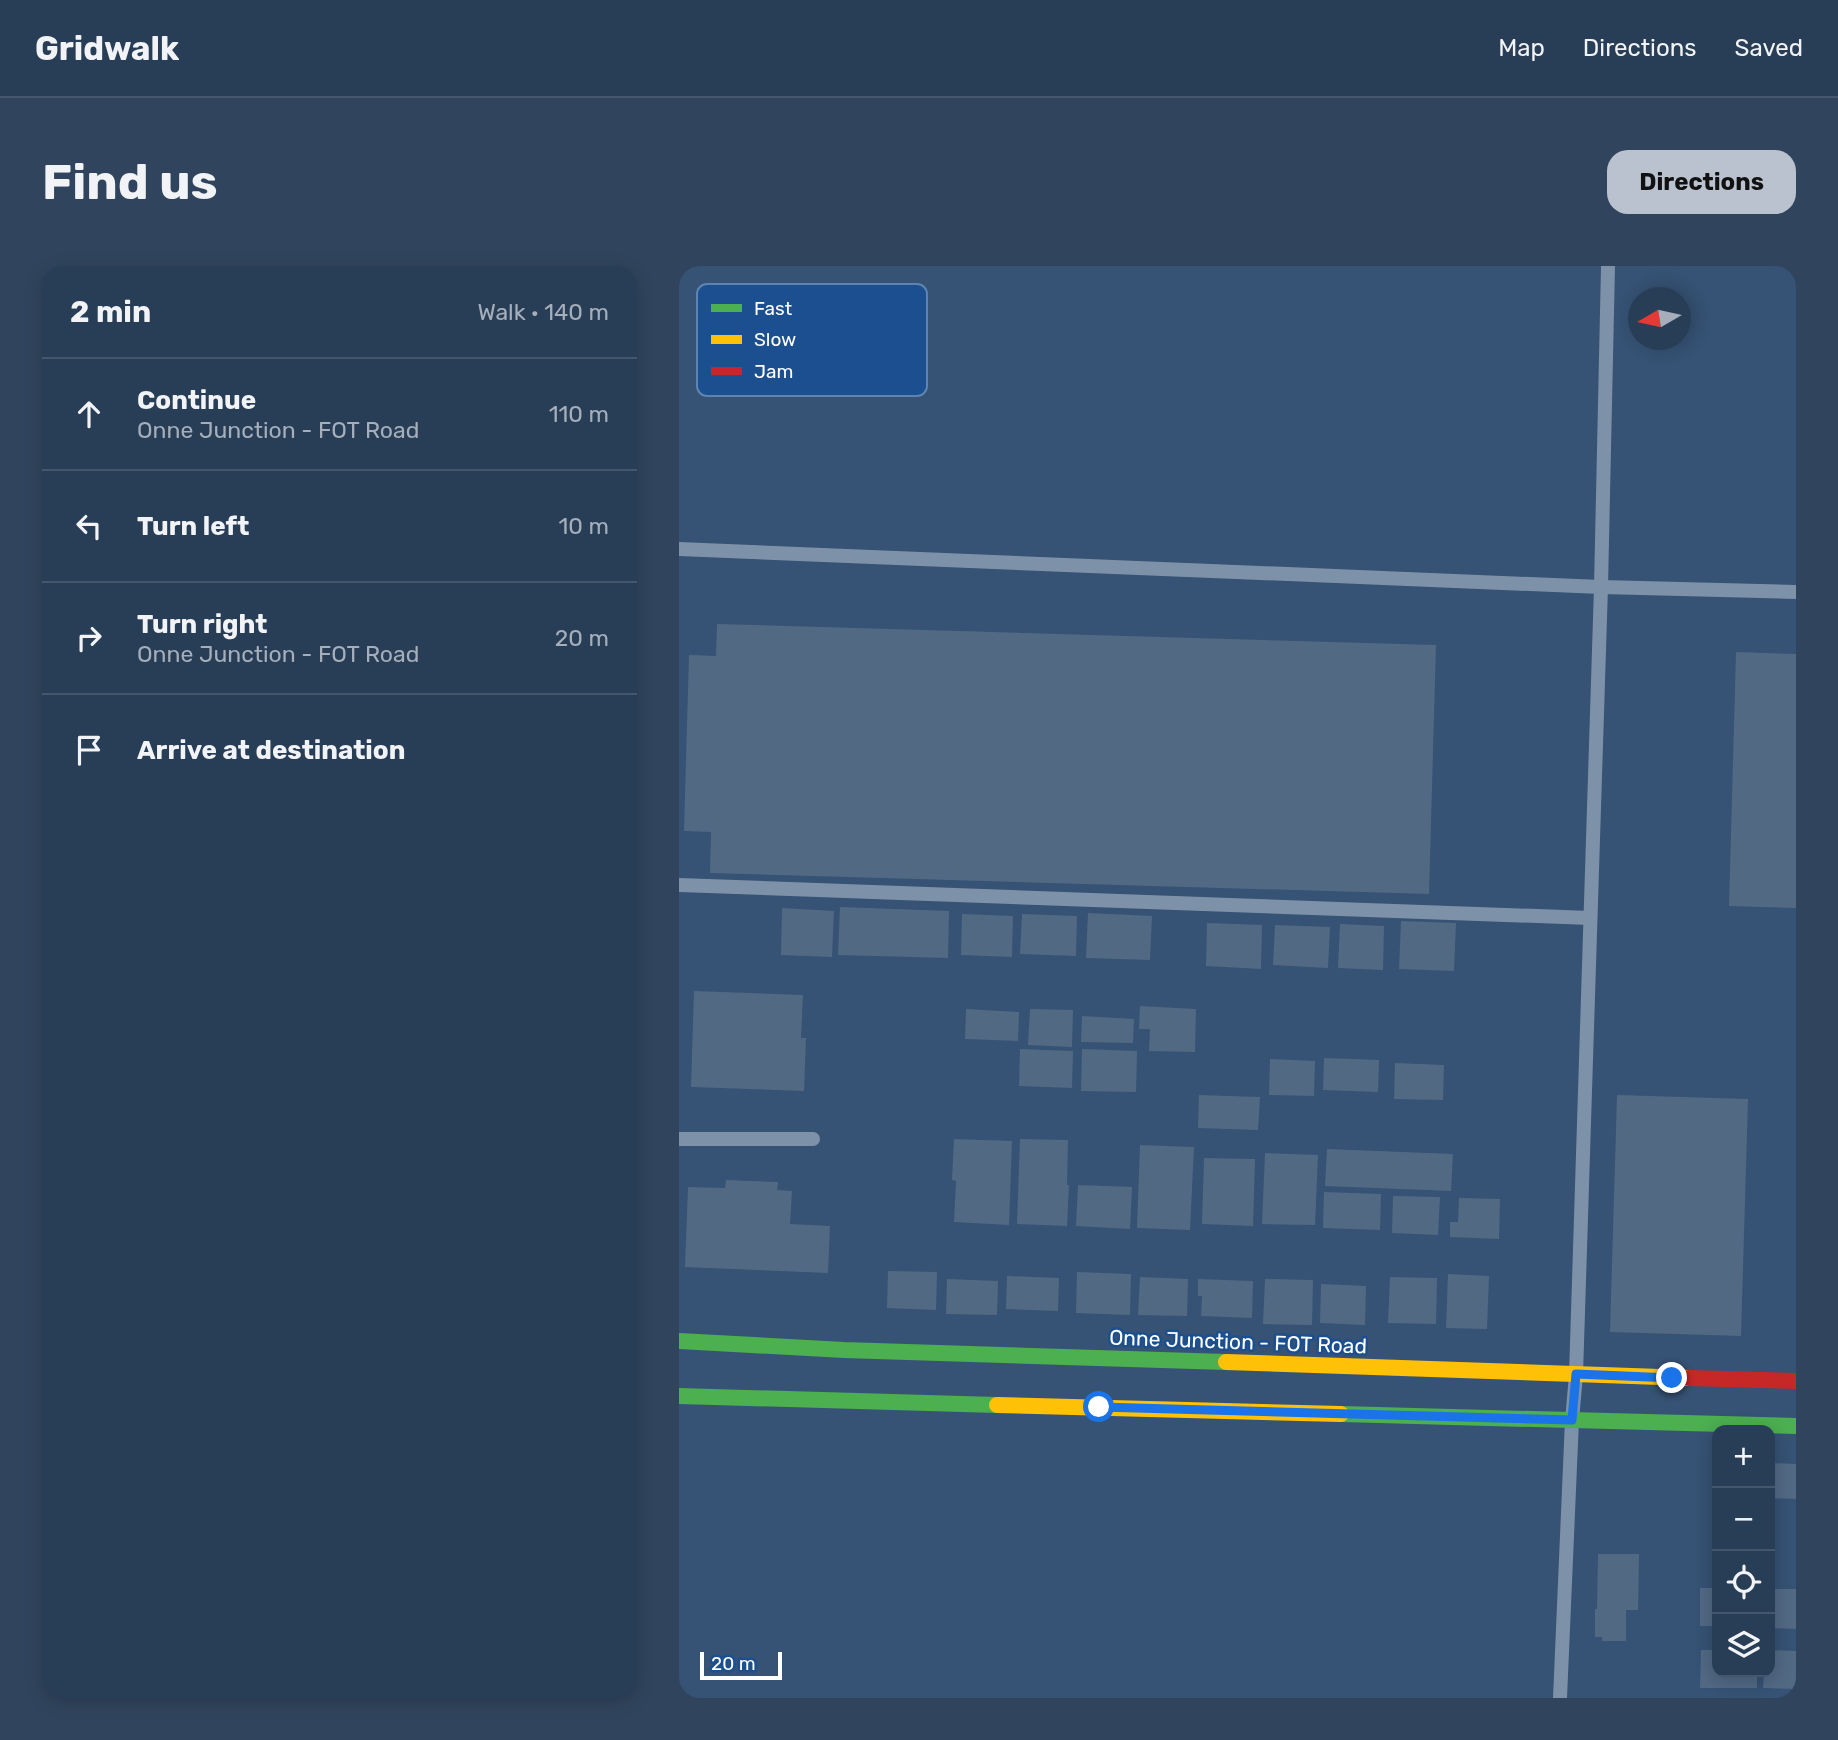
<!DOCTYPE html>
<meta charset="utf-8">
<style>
body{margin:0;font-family:Rubik,sans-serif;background:#30455d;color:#f1f3f6}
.controls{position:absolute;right:21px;bottom:21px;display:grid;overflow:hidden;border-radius:14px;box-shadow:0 4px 18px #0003}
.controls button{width:63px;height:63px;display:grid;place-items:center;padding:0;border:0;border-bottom:2px solid #44576d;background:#283e57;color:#f1f3f6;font:35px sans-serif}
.compass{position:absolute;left:949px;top:21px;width:63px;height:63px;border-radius:50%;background:#283e57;box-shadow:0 4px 18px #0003;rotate:261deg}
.scale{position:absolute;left:21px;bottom:18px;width:82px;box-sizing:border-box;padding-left:7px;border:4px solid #fff;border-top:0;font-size:19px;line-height:24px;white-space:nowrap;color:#fff;-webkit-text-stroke:5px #1b4f8f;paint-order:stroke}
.stop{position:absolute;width:21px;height:21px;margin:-16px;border:5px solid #1a73e8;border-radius:50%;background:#fff}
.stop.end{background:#1a73e8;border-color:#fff;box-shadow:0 2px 7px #0008}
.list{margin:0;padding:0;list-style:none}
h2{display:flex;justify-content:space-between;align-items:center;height:91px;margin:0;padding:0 28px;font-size:30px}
h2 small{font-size:23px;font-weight:400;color:#a5aeba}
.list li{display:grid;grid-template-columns:46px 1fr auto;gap:21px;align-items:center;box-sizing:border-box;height:112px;padding:0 28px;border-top:2px solid #44576d}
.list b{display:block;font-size:26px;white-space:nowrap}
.list p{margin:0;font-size:23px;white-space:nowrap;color:#a5aeba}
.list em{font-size:23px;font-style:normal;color:#a5aeba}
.icon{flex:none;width:38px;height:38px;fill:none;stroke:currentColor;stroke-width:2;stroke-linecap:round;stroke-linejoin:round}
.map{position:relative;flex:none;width:1117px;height:1432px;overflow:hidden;border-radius:21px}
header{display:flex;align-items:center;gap:42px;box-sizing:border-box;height:98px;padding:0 35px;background:#283e57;border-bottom:2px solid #44576d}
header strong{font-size:33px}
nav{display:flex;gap:38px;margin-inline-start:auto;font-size:24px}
.intro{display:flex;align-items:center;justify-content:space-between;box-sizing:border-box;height:168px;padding:0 42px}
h1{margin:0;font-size:49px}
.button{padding:18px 32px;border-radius:21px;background:#b9c2ce;color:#111;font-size:24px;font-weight:700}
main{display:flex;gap:42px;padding:0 42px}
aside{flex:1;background:#283e57;border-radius:21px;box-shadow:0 4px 18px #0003}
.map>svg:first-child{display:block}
</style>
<header>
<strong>Gridwalk</strong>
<nav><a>Map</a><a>Directions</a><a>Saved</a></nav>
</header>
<div class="intro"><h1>Find us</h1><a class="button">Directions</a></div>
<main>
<aside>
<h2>2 min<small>Walk · 140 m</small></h2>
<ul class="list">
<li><svg class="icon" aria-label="ahead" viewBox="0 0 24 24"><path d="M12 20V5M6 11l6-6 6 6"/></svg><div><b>Continue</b><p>Onne Junction - FOT Road</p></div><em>110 m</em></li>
<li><svg class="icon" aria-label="left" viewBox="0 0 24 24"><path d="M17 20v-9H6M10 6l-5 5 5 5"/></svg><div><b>Turn left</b></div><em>10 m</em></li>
<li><svg class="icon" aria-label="right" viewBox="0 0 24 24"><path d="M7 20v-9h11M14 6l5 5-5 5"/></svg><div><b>Turn right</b><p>Onne Junction - FOT Road</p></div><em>20 m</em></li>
<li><svg class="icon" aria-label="arrive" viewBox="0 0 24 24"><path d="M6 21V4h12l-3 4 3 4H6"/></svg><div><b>Arrive at destination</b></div></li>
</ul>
</aside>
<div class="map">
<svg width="1117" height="1432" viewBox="0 0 1117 1432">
<rect width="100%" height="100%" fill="#365274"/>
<g fill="#526984">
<polygon points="38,358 757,379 750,628 31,607 32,566 5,565 10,389 37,390"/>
<polygon points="1057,386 1117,388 1117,642 1050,640"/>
<polygon points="161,641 270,645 269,692 159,689"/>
<polygon points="103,642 155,645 153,691 102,689"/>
<polygon points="409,647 473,650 471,694 407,692"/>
<polygon points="283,648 334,650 333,691 282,689"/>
<polygon points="343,648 398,650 397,690 341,688"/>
<polygon points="722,655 777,657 775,705 720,703"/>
<polygon points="528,657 583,659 582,703 527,700"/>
<polygon points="661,658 705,660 704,704 659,702"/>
<polygon points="596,659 651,661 649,702 594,699"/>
<polygon points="15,725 124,729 122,772 127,772 125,825 12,821"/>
<polygon points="461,740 517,743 516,786 470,785 471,763 460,763"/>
<polygon points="287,743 340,746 339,775 286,773"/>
<polygon points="351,743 394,744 393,781 349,779"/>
<polygon points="403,750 455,753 454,777 402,776"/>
<polygon points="341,783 394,785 393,822 340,820"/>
<polygon points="403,783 458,785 457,826 402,825"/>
<polygon points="645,792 700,794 699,826 644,824"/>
<polygon points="591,793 636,795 635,830 590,829"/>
<polygon points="716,797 765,799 764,834 715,833"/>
<polygon points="520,829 581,831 579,864 519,862"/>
<polygon points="938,829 1069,833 1062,1070 931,1066"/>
<polygon points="275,873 333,875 330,959 275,956 277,915 273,914"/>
<polygon points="341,873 389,874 388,919 390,919 388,960 338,958"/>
<polygon points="461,879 515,881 511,964 458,962"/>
<polygon points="648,883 774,888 772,925 646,920"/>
<polygon points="586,887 639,889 636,959 583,958"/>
<polygon points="525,892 576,893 574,960 523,958"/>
<polygon points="47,914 99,916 98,924 113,925 111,958 151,960 149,1007 6,1001 9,921 46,922"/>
<polygon points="399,919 453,921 451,963 397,960"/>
<polygon points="645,926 702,928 701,964 644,962"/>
<polygon points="714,930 761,931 759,969 713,967"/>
<polygon points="780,932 821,933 820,973 771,971 771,956 779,956"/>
<polygon points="209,1005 258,1006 257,1044 208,1042"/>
<polygon points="398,1006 452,1008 451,1049 397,1047"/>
<polygon points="769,1008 810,1010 808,1063 767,1062"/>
<polygon points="328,1010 380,1012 379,1045 327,1043"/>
<polygon points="461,1011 509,1013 508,1050 459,1049"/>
<polygon points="711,1011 758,1012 757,1058 709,1057"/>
<polygon points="268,1013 319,1015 318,1049 267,1048"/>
<polygon points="519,1013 574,1015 573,1052 522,1050 523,1030 519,1030"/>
<polygon points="586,1013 634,1014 633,1059 584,1058"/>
<polygon points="642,1018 687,1020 686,1059 641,1057"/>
<polygon points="1091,1197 1117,1198 1117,1233 1091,1232"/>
<polygon points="919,1288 960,1288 959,1344 947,1344 947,1375 923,1375 923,1371 916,1371 916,1343 918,1343"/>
<rect x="1021" y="1322" width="17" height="38"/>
<polygon points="1091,1323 1117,1323 1117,1363 1091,1362"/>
<polygon points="1022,1384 1038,1384 1038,1406 1078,1406 1078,1422 1021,1422"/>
<polygon points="1091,1384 1117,1385 1117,1423 1084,1422 1085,1406 1091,1406"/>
</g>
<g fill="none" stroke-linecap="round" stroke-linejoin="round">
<g stroke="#7d92a8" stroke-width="14">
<polyline points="0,283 922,321 1117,326"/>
<polyline points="0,619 911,652"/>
<polyline points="0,873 134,873"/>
<polyline points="881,1432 893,1154 897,1109 922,321 929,0"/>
</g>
<g stroke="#4caf50" stroke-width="16">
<polyline points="0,1075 165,1084 547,1096"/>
<polyline points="0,1130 318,1139"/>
<polyline points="662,1148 1117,1160"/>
</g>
<g stroke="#ffc107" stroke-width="16">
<polyline points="547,1096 1010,1112"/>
<polyline points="318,1139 662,1148"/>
</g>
<polyline stroke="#c62828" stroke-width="16" points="1010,1112 1117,1115"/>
</g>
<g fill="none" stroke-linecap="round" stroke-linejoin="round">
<polyline stroke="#1a73e8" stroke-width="9" points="420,1141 893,1154 897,1108 993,1112"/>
</g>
<g text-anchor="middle" stroke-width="5" stroke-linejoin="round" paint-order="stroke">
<g font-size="21" fill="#fff" stroke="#1b4f8f">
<text transform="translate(559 1076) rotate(2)" y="7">Onne Junction - FOT Road</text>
</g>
</g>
<rect x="18" y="18" width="230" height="112" rx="10" fill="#1b4f8f" stroke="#5f84b1" stroke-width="2"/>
<rect x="32" y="38" width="31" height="8" fill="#4caf50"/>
<rect x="32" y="69" width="31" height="9" fill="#ffc107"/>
<rect x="32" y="101" width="31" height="8" fill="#c62828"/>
<g font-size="19" fill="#fff">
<text x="75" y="49">Fast</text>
<text x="75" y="80">Slow</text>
<text x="75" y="112">Jam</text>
</g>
</svg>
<div class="controls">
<button>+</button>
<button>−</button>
<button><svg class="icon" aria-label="locate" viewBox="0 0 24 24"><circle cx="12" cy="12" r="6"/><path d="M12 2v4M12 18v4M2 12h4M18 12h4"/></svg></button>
<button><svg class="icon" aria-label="layers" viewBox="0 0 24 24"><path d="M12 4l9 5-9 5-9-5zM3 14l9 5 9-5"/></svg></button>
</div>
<svg class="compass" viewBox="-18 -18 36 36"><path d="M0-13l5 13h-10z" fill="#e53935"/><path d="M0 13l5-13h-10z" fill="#a5aeba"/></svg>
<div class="scale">20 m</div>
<div class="stop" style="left:420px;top:1141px"></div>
<div class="stop end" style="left:993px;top:1112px"></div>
</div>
</main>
